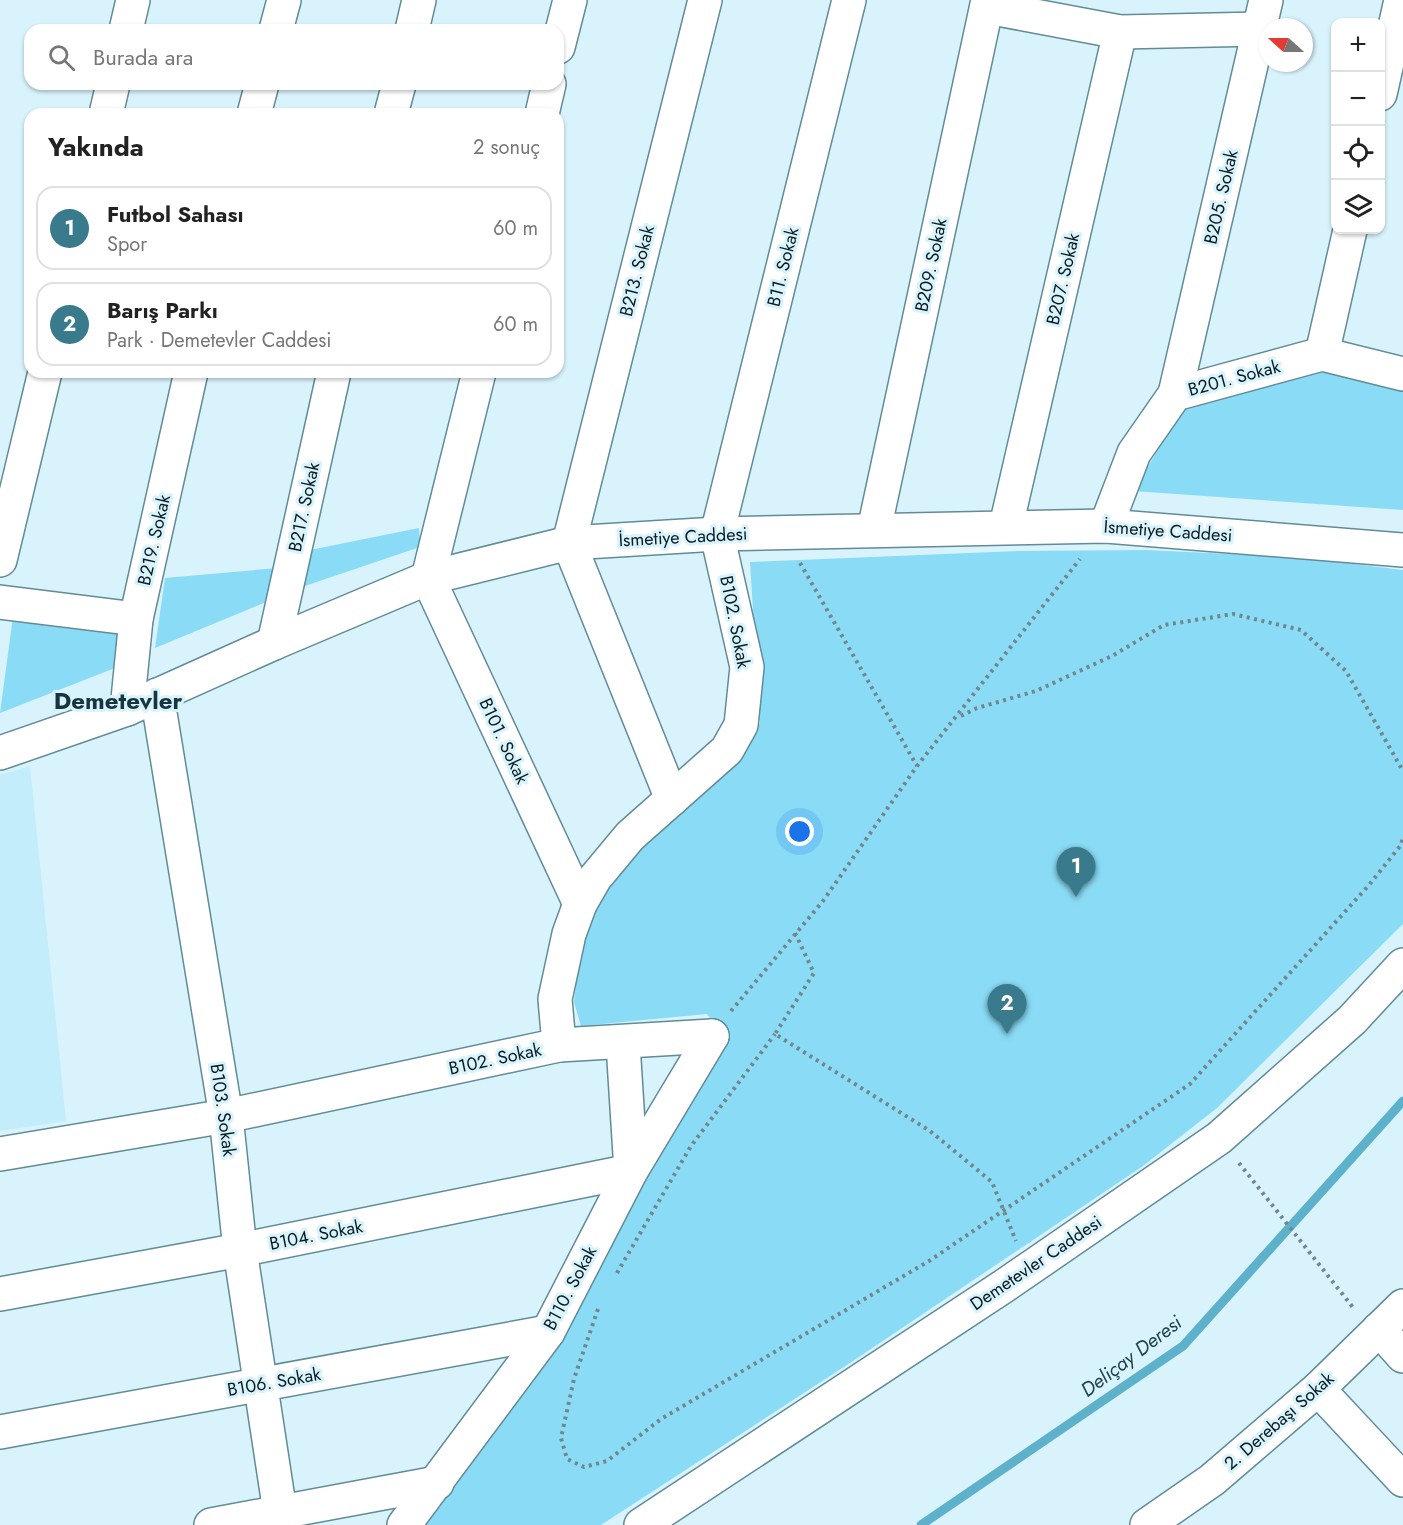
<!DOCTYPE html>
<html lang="tr">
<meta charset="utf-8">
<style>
body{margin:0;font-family:Jost,sans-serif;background:#f6f6f6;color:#222}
.controls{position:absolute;right:18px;top:18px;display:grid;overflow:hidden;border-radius:12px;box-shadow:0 2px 4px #0004}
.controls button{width:54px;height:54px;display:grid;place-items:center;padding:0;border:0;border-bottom:2px solid #e0e0e0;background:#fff;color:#222;font:30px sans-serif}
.compass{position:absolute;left:1259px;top:18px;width:54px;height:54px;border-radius:50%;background:#fff;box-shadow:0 2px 4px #0004;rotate:291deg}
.you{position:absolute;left:800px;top:832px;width:21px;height:21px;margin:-15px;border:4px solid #fff;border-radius:50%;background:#1a73e8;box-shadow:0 0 0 9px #1a73e833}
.badge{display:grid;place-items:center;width:39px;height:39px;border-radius:50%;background:#3a7a8d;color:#fff;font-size:20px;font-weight:700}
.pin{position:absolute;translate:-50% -50px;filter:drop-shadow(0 2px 3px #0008)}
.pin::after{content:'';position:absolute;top:32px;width:21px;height:18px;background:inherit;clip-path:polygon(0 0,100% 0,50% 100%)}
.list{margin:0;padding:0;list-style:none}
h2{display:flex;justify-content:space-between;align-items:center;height:78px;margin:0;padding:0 24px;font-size:26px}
h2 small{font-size:20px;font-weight:400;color:#767676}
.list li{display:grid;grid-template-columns:39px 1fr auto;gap:18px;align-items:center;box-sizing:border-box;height:84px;margin:0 12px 12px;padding:0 12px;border:2px solid #e0e0e0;border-radius:18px}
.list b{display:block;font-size:22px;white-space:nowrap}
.list p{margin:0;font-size:20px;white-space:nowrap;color:#767676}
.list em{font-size:20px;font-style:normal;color:#767676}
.icon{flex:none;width:33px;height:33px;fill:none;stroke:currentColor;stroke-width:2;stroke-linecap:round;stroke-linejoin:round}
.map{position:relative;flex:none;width:1403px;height:1525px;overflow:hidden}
.search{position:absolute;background:#fff;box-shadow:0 2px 4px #0004;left:24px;top:24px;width:540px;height:66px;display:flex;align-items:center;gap:15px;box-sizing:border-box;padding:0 21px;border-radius:18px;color:#767676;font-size:22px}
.panel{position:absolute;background:#fff;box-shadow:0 2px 4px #0004;left:24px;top:108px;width:540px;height:270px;border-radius:18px}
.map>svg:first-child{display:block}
</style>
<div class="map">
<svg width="1403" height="1525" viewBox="0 0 1403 1525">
<rect width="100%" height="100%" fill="#d9f3fc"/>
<polygon fill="#c4edfb" points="30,766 66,1121 0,1131 0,775"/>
<g fill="#8adcf6">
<polygon points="1320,372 1403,388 1403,510 1133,491 1186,404"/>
<polygon points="419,528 420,547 302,587 310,550"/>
<polygon points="1146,550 1296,557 1403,570 1403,924 1217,1108 1143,1166 853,1361 601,1525 410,1525 727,1042 707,1014 581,1026 574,1002 580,952 603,894 652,834 712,781 760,723 750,562 1018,551"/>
<polygon points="277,568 271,600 155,648 165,578"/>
<polygon points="14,609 121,625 115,668 0,713"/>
</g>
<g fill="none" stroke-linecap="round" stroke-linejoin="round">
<polyline stroke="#5eb1cb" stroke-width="9" points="921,1525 1183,1346 1403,1101"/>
<defs>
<g id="street">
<polyline points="987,7 1120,32 1260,29"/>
<polyline points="126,30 133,0"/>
<polyline points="276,30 284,0"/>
<polyline points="412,30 419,0"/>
<polyline points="558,47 570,0"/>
<polyline points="1380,94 1401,0"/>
<polyline points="106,114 113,84"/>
<polyline points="254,114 262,84"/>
<polyline points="391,114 399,84"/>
<polyline points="542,114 549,84"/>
<polyline points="1322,354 1350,230"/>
<polyline points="479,372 428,578 580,904"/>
<polyline points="1175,394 1266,0"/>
<polyline points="1006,526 1120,32"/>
<polyline points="1106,526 1134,453 1175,394 1322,354 1403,374"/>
<polyline points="874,530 988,0"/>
<polyline points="0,560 45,372"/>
<polyline points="0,602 136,619"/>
<polyline points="274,643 334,372"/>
<polyline points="157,695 226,1116 240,1250 282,1525"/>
<polyline points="127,709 136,619 191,372"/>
<polyline points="672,799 569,543 705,0"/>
<polyline points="559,1045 712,1036"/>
<polyline points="0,1154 226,1116 559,1045 555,999 569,934 580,904 595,878 630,836 727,750 741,725 747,667 717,534 849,0"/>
<polyline points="0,1294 240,1250 631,1171 623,1044"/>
<polyline points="1379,1329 1403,1356"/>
<polyline points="1318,1389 1403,1480"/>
<polyline points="0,1432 548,1332"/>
<polyline points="211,1525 437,1483"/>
<polyline points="404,1525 548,1332 631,1171 712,1036"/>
<polyline points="1147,1525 1212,1480 1318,1389 1403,1306"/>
</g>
<g id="secondary">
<polyline points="0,753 127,709 274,643 428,578 569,543 717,534 1106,526 1403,550"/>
<polyline points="641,1525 1004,1286 1219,1138 1352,1020 1403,965"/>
</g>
</defs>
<use href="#street" stroke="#628b98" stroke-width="36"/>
<use href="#secondary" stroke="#628b98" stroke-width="36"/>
<g stroke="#71868d" stroke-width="4" stroke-dasharray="3 4.5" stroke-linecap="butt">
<polyline points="800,563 917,766"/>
<polyline points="961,716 977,708 1036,691 1112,656 1164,625 1233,614 1301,630 1346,671 1403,771"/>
<polyline points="795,933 814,973 775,1034 930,1131 992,1182 1016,1241"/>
<polyline points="731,1011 823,901 917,766 1080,559"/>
<polyline points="1239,1163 1355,1310"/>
<polyline points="617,1273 691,1146 775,1034"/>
<polyline points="598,1309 574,1379 561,1438 567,1459 584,1467 607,1461 661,1419 929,1261 1190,1084 1369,885 1401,845 1403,837"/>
</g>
<use href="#street" stroke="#fff" stroke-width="33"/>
<use href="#secondary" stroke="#fff" stroke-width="33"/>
</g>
<g text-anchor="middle" stroke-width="6" stroke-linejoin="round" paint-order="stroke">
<g font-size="18" fill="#0b1c21" stroke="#d9f3fc">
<text transform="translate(1221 197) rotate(-77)" y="6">B205. Sokak</text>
<text transform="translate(931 265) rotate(-78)" y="6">B209. Sokak</text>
<text transform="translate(783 267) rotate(-76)" y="6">B11. Sokak</text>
<text transform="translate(637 271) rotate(-76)" y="6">B213. Sokak</text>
<text transform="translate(1063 279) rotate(-77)" y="6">B207. Sokak</text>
<text transform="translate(1234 378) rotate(-15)" y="6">B201. Sokak</text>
<text transform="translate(304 507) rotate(-78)" y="6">B217. Sokak</text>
<text transform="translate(1168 531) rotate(4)" y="6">İsmetiye Caddesi</text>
<text transform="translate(683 537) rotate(-3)" y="6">İsmetiye Caddesi</text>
<text transform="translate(154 540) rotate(-77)" y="6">B219. Sokak</text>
<text transform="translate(735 622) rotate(79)" y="6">B102. Sokak</text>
<text transform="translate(504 741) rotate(65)" y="6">B101. Sokak</text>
<text transform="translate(495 1059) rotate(-12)" y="6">B102. Sokak</text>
<text transform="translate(223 1110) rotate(82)" y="6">B103. Sokak</text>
<text transform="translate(316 1235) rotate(-11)" y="6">B104. Sokak</text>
<text transform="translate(1036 1263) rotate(-34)" y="6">Demetevler Caddesi</text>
<text transform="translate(570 1288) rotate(-62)" y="6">B110. Sokak</text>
<text transform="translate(274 1382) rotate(-10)" y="6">B106. Sokak</text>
<text transform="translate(1279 1421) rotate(-41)" y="6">2. Derebaşı Sokak</text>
</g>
<g font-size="20" font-style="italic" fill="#1c434e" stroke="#d9f3fc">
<text transform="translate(1131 1356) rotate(-37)" y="7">Deliçay Deresi</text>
</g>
<g font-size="24" font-weight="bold" fill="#16353e" stroke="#d9f3fc">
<text x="118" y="709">Demetevler</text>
</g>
</g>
</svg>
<div class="controls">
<button>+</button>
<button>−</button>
<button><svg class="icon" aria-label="locate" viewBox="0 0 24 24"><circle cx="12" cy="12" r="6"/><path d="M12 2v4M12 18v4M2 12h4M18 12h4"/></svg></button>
<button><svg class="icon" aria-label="layers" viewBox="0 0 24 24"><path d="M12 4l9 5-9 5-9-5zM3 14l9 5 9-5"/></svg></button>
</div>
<svg class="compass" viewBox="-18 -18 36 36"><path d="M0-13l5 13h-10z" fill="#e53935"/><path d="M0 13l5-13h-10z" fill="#767676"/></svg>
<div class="you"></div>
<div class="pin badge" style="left:1076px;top:897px">1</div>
<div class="pin badge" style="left:1007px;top:1034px">2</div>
<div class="search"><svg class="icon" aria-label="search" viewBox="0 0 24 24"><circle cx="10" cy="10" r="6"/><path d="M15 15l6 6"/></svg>Burada ara</div>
<section class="panel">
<h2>Yakında<small>2 sonuç</small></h2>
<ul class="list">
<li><span class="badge">1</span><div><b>Futbol Sahası</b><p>Spor</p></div><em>60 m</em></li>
<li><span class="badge">2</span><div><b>Barış Parkı</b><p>Park · Demetevler Caddesi</p></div><em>60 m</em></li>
</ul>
</section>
</div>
